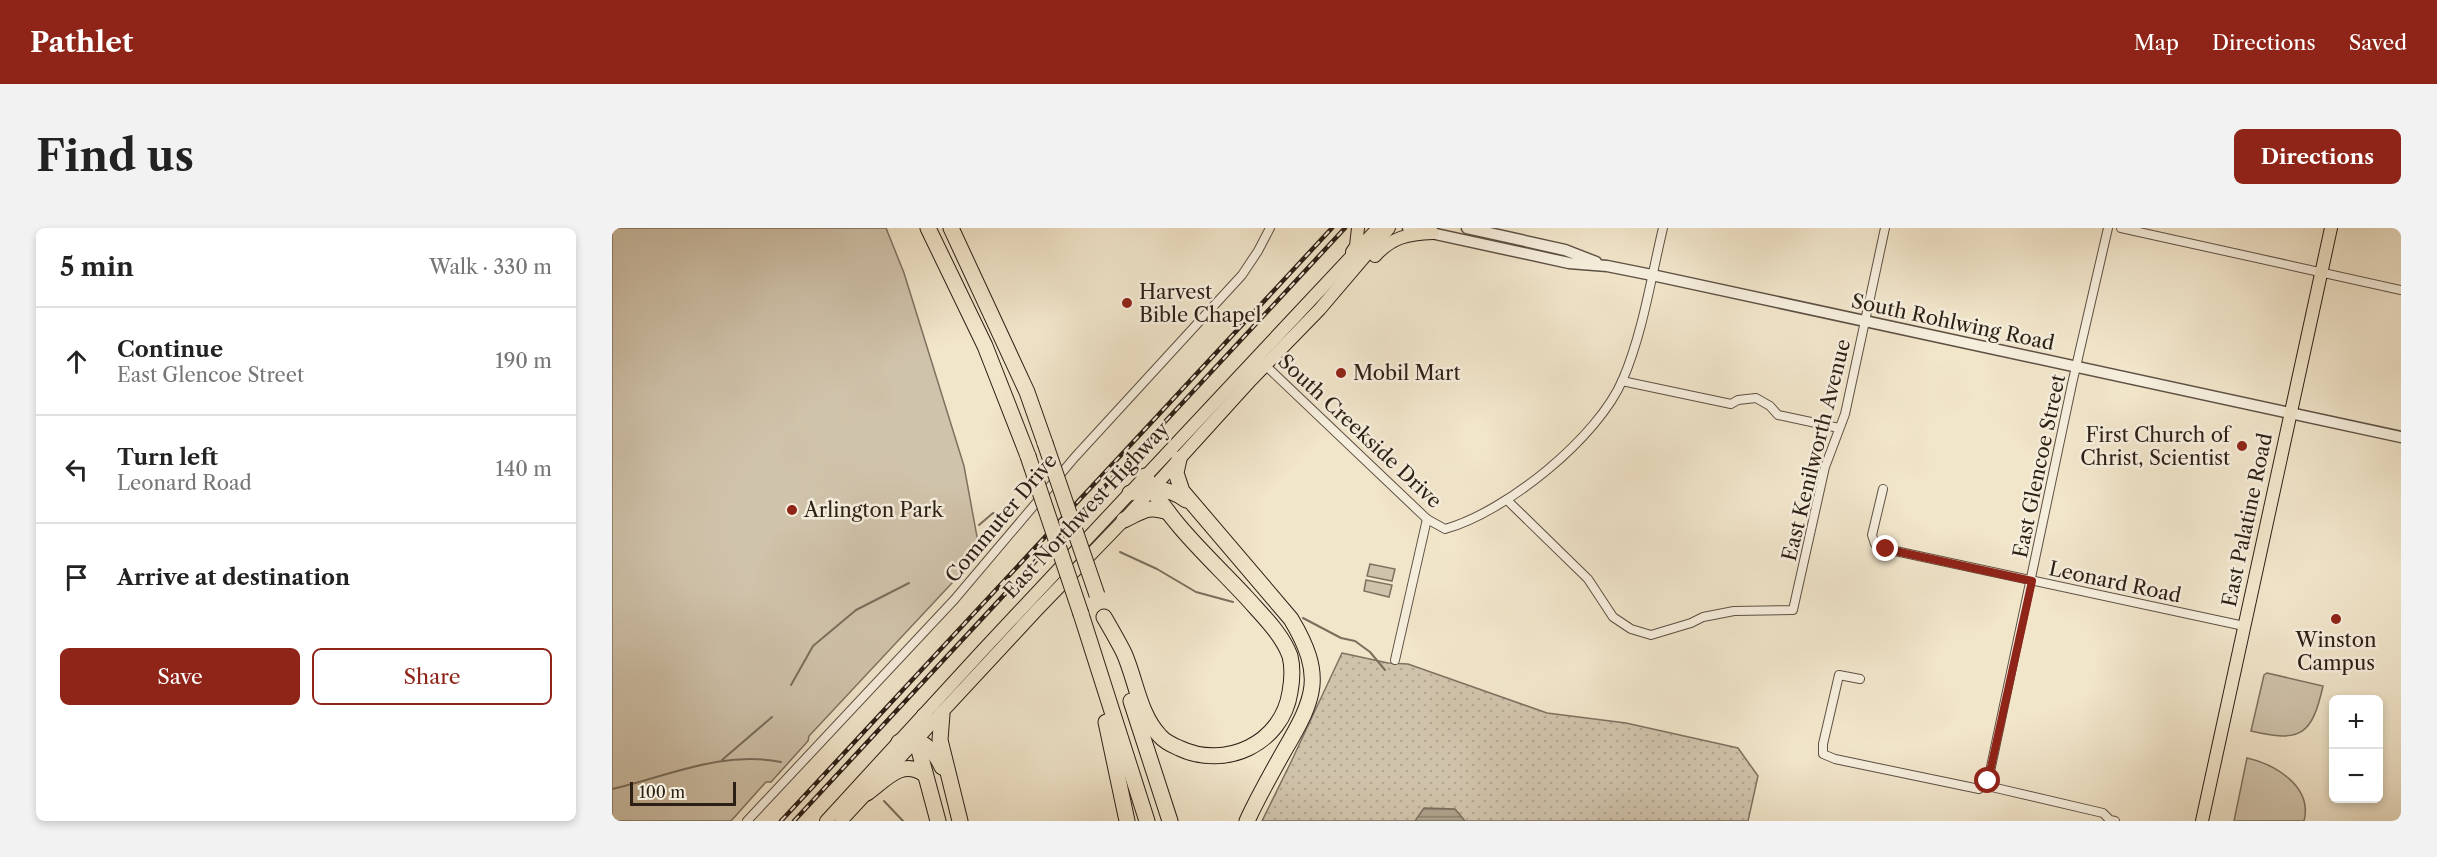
<!DOCTYPE html>
<meta charset="utf-8">
<style>
body{margin:0;font-family:"Libre Caslon Text",serif;background:#f2f2f2;color:#222}
.controls{position:absolute;right:18px;bottom:18px;display:grid;overflow:hidden;border-radius:9px;box-shadow:0 3px 9px #0003}
.controls button{width:54px;height:54px;display:grid;place-items:center;padding:0;border:0;border-bottom:2px solid #e0e0e0;background:#fff;color:#222;font:30px sans-serif}
.scale{position:absolute;left:18px;bottom:15px;width:106px;box-sizing:border-box;padding-left:6px;border:3px solid #2c1f16;border-top:0;font-size:16px;line-height:21px;white-space:nowrap;color:#2c1f16;-webkit-text-stroke:4px #f6eedd;paint-order:stroke}
.stop{position:absolute;width:18px;height:18px;margin:-14px;border:4px solid #8f2418;border-radius:50%;background:#fff}
.stop.end{background:#8f2418;border-color:#fff;box-shadow:0 2px 6px #0008}
.list{margin:0;padding:0;list-style:none}
h2{display:flex;justify-content:space-between;align-items:center;height:78px;margin:0;padding:0 24px;font-size:26px}
h2 small{font-size:20px;font-weight:400;color:#767676}
.list li{display:grid;grid-template-columns:39px 1fr auto;gap:18px;align-items:center;box-sizing:border-box;height:108px;padding:0 24px;border-top:2px solid #e0e0e0}
.list b{display:block;font-size:22px;white-space:nowrap}
.list p{margin:0;font-size:20px;white-space:nowrap;color:#767676}
.list em{font-size:20px;font-style:normal;color:#767676}
.actions{display:flex;gap:12px;padding:18px 24px}
.actions a{flex:1;padding:14px 0;border:2px solid #8f2418;border-radius:9px;text-align:center;font-size:21px;color:#8f2418}
.actions .main{background:#8f2418;color:#fff}
.icon{flex:none;width:33px;height:33px;fill:none;stroke:currentColor;stroke-width:2;stroke-linecap:round;stroke-linejoin:round}
.map{position:relative;flex:none;width:1789px;height:593px;overflow:hidden;border-radius:9px}
header{display:flex;align-items:center;gap:36px;box-sizing:border-box;height:84px;padding:0 30px;background:#8f2418;color:#fff}
header strong{font-size:28px}
nav{display:flex;gap:33px;margin-inline-start:auto;font-size:21px}
.intro{display:flex;align-items:center;justify-content:space-between;box-sizing:border-box;height:144px;padding:0 36px}
h1{margin:0;font-size:42px}
.button{padding:15px 27px;border-radius:9px;background:#8f2418;color:#fff;font-size:21px;font-weight:700}
main{display:flex;gap:36px;padding:0 36px}
aside{flex:1;background:#fff;border-radius:9px;box-shadow:0 3px 9px #0003}
.map>svg:first-child{display:block}
</style>
<header>
<strong>Pathlet</strong>
<nav><a>Map</a><a>Directions</a><a>Saved</a></nav>
</header>
<div class="intro"><h1>Find us</h1><a class="button">Directions</a></div>
<main>
<aside>
<h2>5 min<small>Walk · 330 m</small></h2>
<ul class="list">
<li><svg class="icon" aria-label="ahead" viewBox="0 0 24 24"><path d="M12 20V5M6 11l6-6 6 6"/></svg><div><b>Continue</b><p>East Glencoe Street</p></div><em>190 m</em></li>
<li><svg class="icon" aria-label="left" viewBox="0 0 24 24"><path d="M17 20v-9H6M10 6l-5 5 5 5"/></svg><div><b>Turn left</b><p>Leonard Road</p></div><em>140 m</em></li>
<li><svg class="icon" aria-label="arrive" viewBox="0 0 24 24"><path d="M6 21V4h12l-3 4 3 4H6"/></svg><div><b>Arrive at destination</b></div></li>
</ul>
<div class="actions"><a class="main">Save</a><a>Share</a></div>
</aside>
<div class="map">
<svg width="1789" height="593" viewBox="0 0 1789 593">
<defs>
<pattern id="park-dots" width="8" height="8" patternUnits="userSpaceOnUse" patternTransform="scale(1.5)"><rect width="8" height="8" fill="#d0c3ab"/><path d="M2 2h.1M6 6h.1" fill="none" stroke="#b3a792" stroke-width="1.8" stroke-linecap="round"/></pattern>
<pattern id="water-rules" width="6" height="5" patternUnits="userSpaceOnUse" patternTransform="scale(1.5)"><rect width="6" height="5" fill="#aea28d"/><path d="M0 2.5h6" fill="none" stroke="#8e8372"/></pattern>
</defs>
<rect width="100%" height="100%" fill="#f1e5ca"/>
<filter id="stains"><feTurbulence type="fractalNoise" baseFrequency=".00333" numOctaves="4"/><feColorMatrix values="0 0 0 0 .2 0 0 0 0 .09 0 0 0 0 .02 0 0 0 .5 -.17"/></filter>
<radialGradient id="worn" r=".72"><stop offset=".6" stop-color="#630" stop-opacity="0"/><stop offset="1" stop-color="#630" stop-opacity=".3"/></radialGradient>
<polygon fill="url(#park-dots)" stroke="#7e7160" stroke-width="1.5" points="730,425 776,435 796,436 935,485 1014,495 1126,520 1146,548 1136,593 650,593 679,534"/>
<g fill="#d0c3ab" stroke="#7e7160" stroke-width="1.5">
<polygon points="0,0 274,0 292,45 352,238 368,325 197,508 196,513 159,554 154,554 119,593 0,593"/>
<polygon points="758,336 783,341 780,353 755,348"/>
<polygon points="754,352 780,357 777,369 752,363"/>
<path d="M1655,445l56,13c-11,49 -22,57 -72,45l13,-56z"/>
<path d="M1635,530c27,6 66,28 57,63h-70z"/>
</g>
<polygon fill="url(#water-rules)" stroke="#7a6e5d" stroke-width="1.5" points="812,580 843,581 853,593 803,593"/>
<g fill="none" stroke-linecap="round" stroke-linejoin="round">
<g stroke="#7a6e5d" stroke-width="2">
<polyline points="367,297 381,285 396,287"/>
<polyline points="508,324 545,341 584,364 621,374"/>
<polyline points="691,390 729,410 743,413 758,424 773,442"/>
<polyline points="179,457 201,418 244,382 297,355"/>
<polyline points="110,532 160,489"/>
<path d="M0,561c57,-13 110,-39 169,-27"/>
<polyline points="272,573 291,593"/>
</g>
<defs>
<g id="minor">
<polyline points="1509,0 1789,62"/>
<path d="M651,135l164,156 18,10c61,-17 153,-91 178,-150 20,-47 28,-101 40,-151"/>
<polyline points="1010,153 1119,176 1126,172 1144,170 1158,178 1166,187 1227,200"/>
<polyline points="1271,261 1260,307 1263,316 1274,321 1632,398"/>
<polyline points="895,272 976,351 1001,389 1019,401 1039,407 1079,395 1091,389 1122,383 1181,382 1213,239 1233,186 1273,0"/>
<polyline points="783,432 815,291"/>
<polyline points="1248,451 1227,447 1211,516 1211,526 1223,531 1367,561 1376,553 1460,156 1496,0"/>
<polyline points="1371,557 1491,585 1498,592 1503,593"/>
<polyline points="135,593 342,372 463,229 630,47 646,23 658,0"/>
</g>
<g id="tertiary">
<polyline points="796,0 957,35 995,38 1040,47 1789,209"/>
<polyline points="855,0 953,22 984,34"/>
</g>
<g id="primary">
<polyline points="740,24 744,18 746,0"/>
<path d="M763,28c17,-19 33,-22 58,-23"/>
<polyline points="214,593 370,423 766,0"/>
<polyline points="229,593 425,382 512,292 639,152 708,81 777,0"/>
<polyline points="1590,593 1719,0"/>
</g>
<g id="motorway">
<polyline points="316,0 373,118 416,228"/>
<polyline points="339,0 415,164 433,215"/>
<path d="M567,231l-3,14 6,18 109,128c34,57 24,79 -7,132 -13,23 -26,46 -37,70"/>
<path d="M518,265c21,-5 37,-7 56,7"/>
<path d="M512,292c19,-9 23,-15 44,-8"/>
<polyline points="469,386 535,593"/>
<path d="M492,389c7,12 14,24 20,36 12,27 15,61 36,83 5,6 12,9 19,12 46,22 103,-4 111,-56 2,-11 3,-24 0,-36 -8,-22 -28,-41 -43,-58 -35,-38 -78,-75 -102,-122"/>
<polyline points="519,473 558,593"/>
<polyline points="330,486 328,512 348,593"/>
<polyline points="312,488 304,511 326,593"/>
<polyline points="494,494 515,593"/>
<path d="M287,514c20,-7 35,7 43,25"/>
<path d="M255,565c18,-13 35,-35 57,-19"/>
</g>
</defs>
<use href="#minor" stroke="#5d5043" stroke-width="10"/>
<use href="#tertiary" stroke="#5d5043" stroke-width="13"/>
<use href="#primary" stroke="#2c1f16" stroke-width="14"/>
<use href="#motorway" stroke="#2c1f16" stroke-width="17"/>
<use href="#minor" stroke="#f6eedd" stroke-width="8"/>
<use href="#tertiary" stroke="#f6eedd" stroke-width="10"/>
<use href="#primary" stroke="#f1e5ca" stroke-width="12"/>
<use href="#motorway" stroke="#f1e5ca" stroke-width="15"/>
<defs>
<g id="rail">
<polyline points="169,593 720,0"/>
<polyline points="182,593 733,0"/>
</g>
</defs>
<use href="#rail" stroke="#2c1f16" stroke-width="4.5"/>
<use href="#rail" stroke="#f6eedd" stroke-width="2" stroke-dasharray="7" stroke-linecap="butt"/>
<defs>
<g id="motorway-bridge">
<polyline points="433,215 485,367"/>
<polyline points="416,228 469,386"/>
</g>
</defs>
<use href="#motorway-bridge" stroke="#2c1f16" stroke-width="17" stroke-linecap="butt"/>
<use href="#motorway-bridge" stroke="#f1e5ca" stroke-width="15"/>
</g>
<g fill="none" stroke-linecap="round" stroke-linejoin="round">
<polyline stroke="#8f2418" stroke-width="8" points="1274,321 1420,353 1376,553"/>
</g>
<g fill="#8f2418" stroke="#f6eedd" stroke-width="2">
<circle cx="515" cy="75" r="6"/>
<circle cx="729" cy="145" r="6"/>
<circle cx="1630" cy="218" r="6"/>
<circle cx="180" cy="282" r="6"/>
<circle cx="1724" cy="391" r="6"/>
</g>
<g text-anchor="middle" stroke-width="5" stroke-linejoin="round" paint-order="stroke">
<g font-size="20" fill="#2c1f16" stroke="#f6eedd" text-anchor="start">
<text x="527" y="71">Harvest<tspan x="527" dy="23">Bible Chapel</tspan></text>
<text x="741" y="152">Mobil Mart</text>
<text x="1618" y="214" text-anchor="end">First Church of<tspan x="1618" dy="23">Christ, Scientist</tspan></text>
<text x="192" y="289">Arlington Park</text>
<text x="1724" y="419" text-anchor="middle">Winston<tspan x="1724" dy="23">Campus</tspan></text>
</g>
<g font-size="20" fill="#2c1f16" stroke="#f6eedd">
<text transform="translate(1341 94) rotate(12)" y="7">South Rohlwing Road</text>
<text transform="translate(748 203) rotate(43)" y="7">South Creekside Drive</text>
<text transform="translate(1204 222) rotate(-76)" y="7">East Kenilworth Avenue</text>
<text transform="translate(1427 238) rotate(-78)" y="7">East Glencoe Street</text>
<text transform="translate(474 282) rotate(-47)" y="7">East Northwest Highway</text>
<text transform="translate(389 290) rotate(-50)" y="7">Commuter Drive</text>
<text transform="translate(1635 292) rotate(-78)" y="7">East Palatine Road</text>
<text transform="translate(1503 354) rotate(12)" y="7">Leonard Road</text>
</g>
</g>
<rect width="100%" height="100%" filter="url(#stains)"/>
<rect width="100%" height="100%" fill="url(#worn)"/>
</svg>
<div class="controls">
<button>+</button>
<button>−</button>
</div>
<div class="scale">100 m</div>
<div class="stop" style="left:1376px;top:553px"></div>
<div class="stop end" style="left:1274px;top:321px"></div>
</div>
</main>
